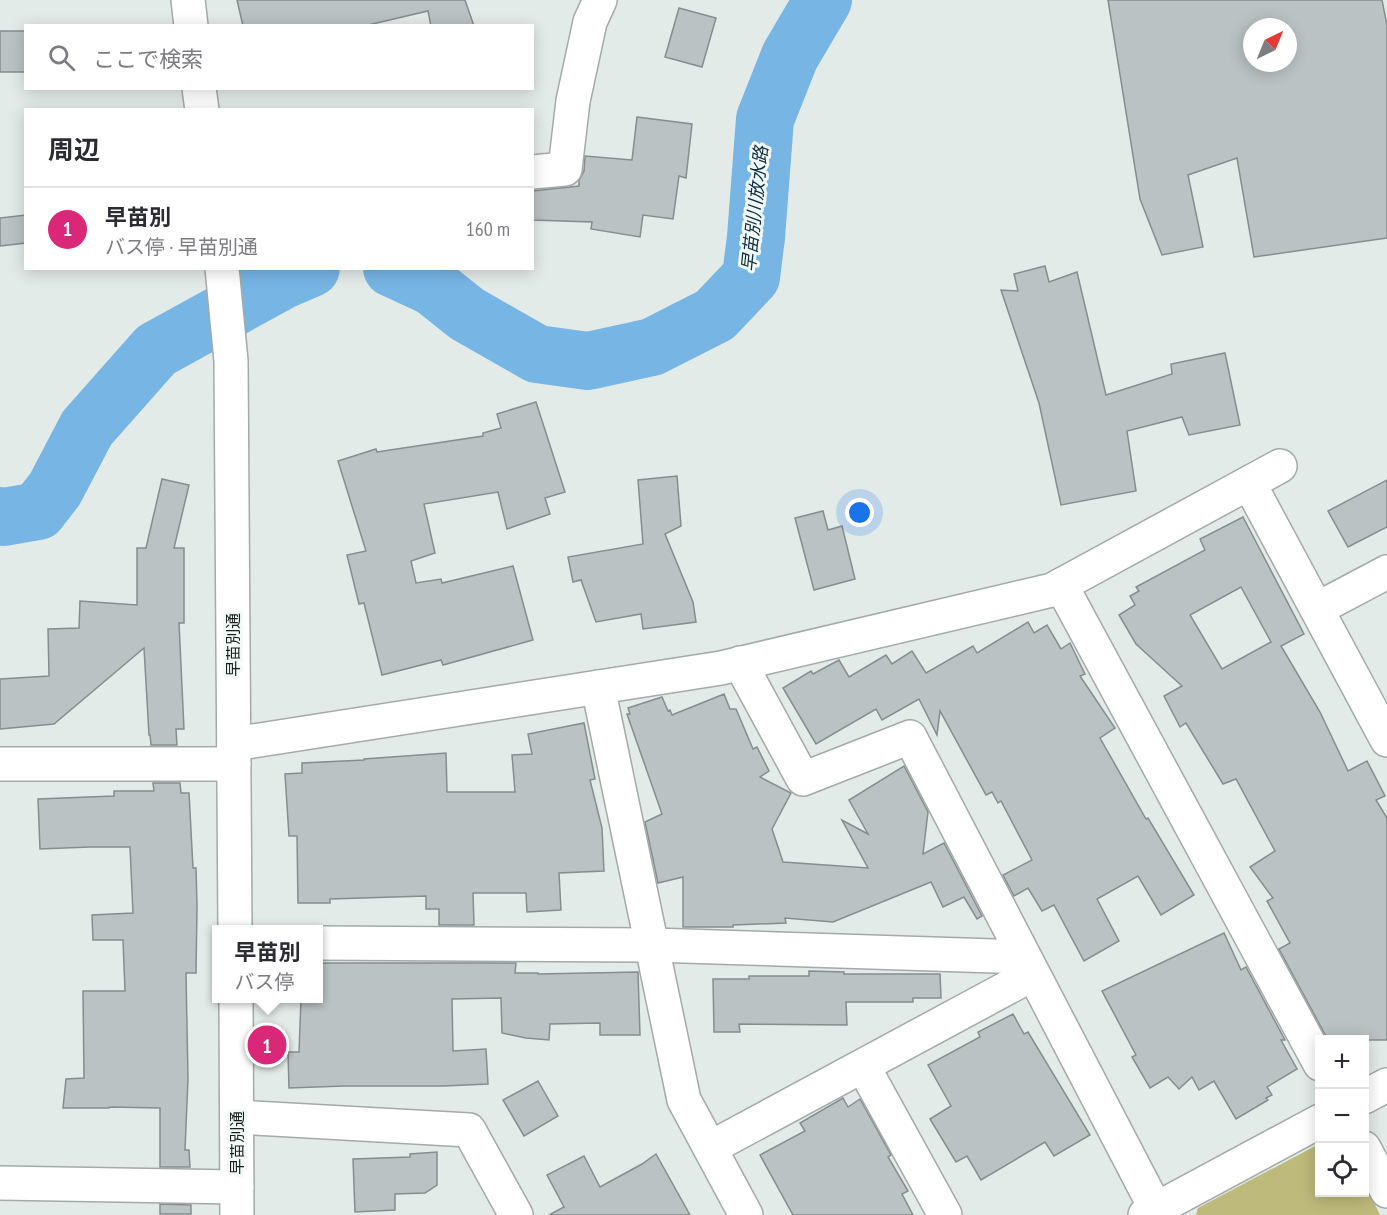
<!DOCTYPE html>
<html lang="ja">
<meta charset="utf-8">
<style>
body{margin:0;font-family:"PT Sans Narrow","Noto Sans JP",sans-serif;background:#f2f2f3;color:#2b2b33}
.controls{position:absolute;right:18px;bottom:18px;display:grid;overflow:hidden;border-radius:0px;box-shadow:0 3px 15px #0003}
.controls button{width:54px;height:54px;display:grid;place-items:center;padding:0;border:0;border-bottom:2px solid #e1e1e2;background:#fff;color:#2b2b33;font:30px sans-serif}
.compass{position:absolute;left:1243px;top:18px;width:54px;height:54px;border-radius:50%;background:#fff;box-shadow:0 3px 15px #0003;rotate:43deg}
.you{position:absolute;left:860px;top:513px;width:21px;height:21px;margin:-15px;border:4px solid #fff;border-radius:50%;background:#1a73e8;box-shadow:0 0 0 9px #1a73e833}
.badge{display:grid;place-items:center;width:39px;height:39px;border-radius:50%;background:#db2777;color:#fff;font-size:20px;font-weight:700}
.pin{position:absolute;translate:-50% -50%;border:3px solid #fff;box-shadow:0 2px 6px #0006}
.popup{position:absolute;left:212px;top:925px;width:111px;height:78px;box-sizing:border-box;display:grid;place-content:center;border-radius:0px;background:#fff;filter:drop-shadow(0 2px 4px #0005);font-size:20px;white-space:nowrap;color:#7c7c81}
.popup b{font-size:22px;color:#2b2b33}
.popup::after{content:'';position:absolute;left:50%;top:100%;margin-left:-12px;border:12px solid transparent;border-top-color:#fff}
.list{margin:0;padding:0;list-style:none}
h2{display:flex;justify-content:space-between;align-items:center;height:78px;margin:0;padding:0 24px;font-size:26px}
h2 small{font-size:20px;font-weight:400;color:#7c7c81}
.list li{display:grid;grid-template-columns:39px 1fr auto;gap:18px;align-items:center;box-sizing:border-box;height:84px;padding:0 24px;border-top:2px solid #e1e1e2}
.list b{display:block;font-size:22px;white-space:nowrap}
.list p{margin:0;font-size:20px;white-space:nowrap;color:#7c7c81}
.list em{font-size:20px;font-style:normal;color:#7c7c81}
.icon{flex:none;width:33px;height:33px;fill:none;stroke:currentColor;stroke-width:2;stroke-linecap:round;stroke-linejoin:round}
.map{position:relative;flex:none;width:1387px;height:1215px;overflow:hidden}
.search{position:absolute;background:#fff;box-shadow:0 3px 15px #0003;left:24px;top:24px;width:510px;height:66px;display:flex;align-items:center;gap:15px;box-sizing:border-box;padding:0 21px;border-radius:0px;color:#7c7c81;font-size:22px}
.panel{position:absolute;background:#fff;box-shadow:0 3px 15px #0003;left:24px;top:108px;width:510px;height:162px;border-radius:0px}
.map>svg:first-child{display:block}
</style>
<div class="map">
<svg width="1387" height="1215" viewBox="0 0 1387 1215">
<rect width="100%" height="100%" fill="#e3ebe9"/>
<polygon fill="#beba7b" points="1319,1144 1320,1192 1364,1192 1365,1183 1380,1215 1196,1215 1198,1208"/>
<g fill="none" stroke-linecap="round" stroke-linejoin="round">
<g stroke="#77b5e5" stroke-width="58">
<polyline points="392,268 433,287 467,314 537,354 588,361 652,347 715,315 751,277 756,237 765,119 790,56 823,0"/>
<polyline points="0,516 4,517 38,511 55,489 87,428 156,350 283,280 311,268"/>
</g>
</g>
<g fill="#bac2c3" stroke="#858d8e" stroke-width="1.5" fill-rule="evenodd">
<polygon points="237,0 465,0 474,26 431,26 428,11 364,26 243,26"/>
<path d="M1108,0h274l5,25v213l-133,19 -17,-99 -49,17 15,72 -41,8 -22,-56zM1252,27h36v36h-36z"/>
<polygon points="679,8 716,18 702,67 665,57"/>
<rect x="0" y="31" width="26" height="41"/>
<polygon points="637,117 692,124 686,178 679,176 673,219 643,215 640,237 591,229 592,222 532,220 532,191 579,186 579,180 584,171 585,156 632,160"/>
<polygon points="26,215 26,243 0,246 0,218"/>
<polygon points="1045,266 1049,282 1077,272 1106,395 1172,374 1171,364 1225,353 1240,425 1189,435 1182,417 1127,431 1136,491 1061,505 1039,403 1001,290 1018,291 1014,274"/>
<polygon points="536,402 565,492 545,498 550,514 507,529 498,492 424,504 435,553 411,561 416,583 441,579 442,583 513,566 533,640 443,665 441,660 382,675 364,603 359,604 347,555 366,551 338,461 376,449 377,452 483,436 483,433 501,428 497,414"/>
<polygon points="677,476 681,526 665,534 693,602 696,622 643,629 641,614 596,622 581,580 573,582 568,557 643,544 638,480"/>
<polygon points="162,479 189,485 174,548 184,548 184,623 179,623 184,729 176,729 177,745 151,745 150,735 149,735 144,648 54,724 0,729 0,679 49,676 48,629 79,628 80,601 137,605 137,548 146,548"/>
<polygon points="1387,480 1387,527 1348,547 1328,511"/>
<polygon points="823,511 828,530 842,526 855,579 814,590 795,518"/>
<path d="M1243,517l61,117 -23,12 39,66 28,59 19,-10 18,35 -9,4 11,18v222h-59l-49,-91 11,-6 -23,-42 6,-3 -23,-31 25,-16 -39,-72 -13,5 -37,-61 -6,4 -16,-31 18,-10 -46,-42 -17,-29 16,-10 -5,-9 9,-5 -3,-4 69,-37 -5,-11zM1241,587l30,55 -49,27 -32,-54z"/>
<polygon points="1028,622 1034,633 1047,625 1061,649 1070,643 1085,674 1080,676 1115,728 1100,738 1146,819 1148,818 1194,895 1161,915 1138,876 1097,899 1119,941 1084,961 1054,905 1042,911 1028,888 1014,896 1003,875 1032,860 1001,801 998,803 992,792 986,795 940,711 937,735 919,699 882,720 876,709 816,744 783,688 811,671 813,674 839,660 849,677 886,655 892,664 912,651 926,673 973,646 977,653"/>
<polygon points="724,694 730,709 736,709 753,749 757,747 769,771 760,777 791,793 772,829 783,862 868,868 842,820 868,834 849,800 904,766 928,812 923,854 944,843 982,916 977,919 964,897 943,907 931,882 833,922 785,918 786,923 733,925 733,927 683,927 683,877 658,883 645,822 662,814 627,714 630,714 628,708 662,697 668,711 670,710 672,715"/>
<polygon points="584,723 595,779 590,780 602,828 604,871 559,873 561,910 527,912 526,893 473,893 474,925 439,925 439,909 426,909 426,896 330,899 330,903 298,903 297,836 289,836 285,774 302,773 302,763 364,760 364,759 446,753 447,792 515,792 512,755 532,754 528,734"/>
<polygon points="153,783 180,783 181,793 189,793 193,868 196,868 197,906 196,973 186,973 188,1079 185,1150 189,1150 190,1167 160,1167 160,1108 110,1107 109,1108 63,1108 66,1079 84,1078 83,991 125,991 123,940 93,940 92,915 133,913 130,847 90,847 40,849 38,799 114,796 114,791 154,791"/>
<polygon points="1224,933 1241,970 1246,967 1285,1040 1281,1040 1297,1069 1267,1087 1272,1095 1266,1098 1268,1100 1236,1119 1214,1081 1199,1090 1192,1077 1179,1089 1168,1077 1150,1088 1132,1057 1136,1055 1102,991"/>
<polygon points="318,963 516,963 515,973 538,973 538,974 638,972 640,1035 600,1035 600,1023 550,1024 549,1040 526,1038 502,1033 501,998 452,999 453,1051 486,1049 488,1084 444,1086 344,1086 289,1088 288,1052 299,1052 301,999 318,999"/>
<polygon points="809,971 844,972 844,974 940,974 941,998 913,998 913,1002 846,1002 847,1025 739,1024 740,1032 714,1032 713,979 749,979 749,976 809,976"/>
<polygon points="1013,1014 1024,1034 1028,1032 1090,1135 1054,1156 1045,1142 981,1180 967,1156 956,1162 930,1119 951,1106 928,1065 980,1037 978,1032"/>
<polygon points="538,1081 558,1116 524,1136 503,1100"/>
<polygon points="843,1098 848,1107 860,1099 891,1155 888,1157 908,1191 902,1194 913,1215 793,1215 760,1155 805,1131 800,1123"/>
<polygon points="437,1152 437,1185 425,1193 395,1194 395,1210 355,1212 353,1159 410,1157 410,1154"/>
<polygon points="656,1154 690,1215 549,1215 564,1207 547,1175 584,1156 600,1187 642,1164"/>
<polygon points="160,1204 191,1205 191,1214 160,1214"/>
</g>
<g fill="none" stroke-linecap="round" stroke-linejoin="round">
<defs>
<g id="street">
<polyline points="532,172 565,169 573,101 590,22 600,0"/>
<polyline points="1249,483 1387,740"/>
<polyline points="1061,585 1320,1064"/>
<polyline points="1317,609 1387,572"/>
<polyline points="740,663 803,779 910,737 1159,1215"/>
<polyline points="598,687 684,1100 746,1215"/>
<polyline points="234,744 721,668 1052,590 1280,466"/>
<polyline points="0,764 234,764"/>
<polyline points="318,943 652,945 1024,957"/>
<polyline points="863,1066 945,1215"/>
<polyline points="1364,1097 1387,1085"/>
<polyline points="237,1117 469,1130 516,1215"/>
<polyline points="710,1148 1033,974"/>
<polyline points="1364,1148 1387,1191"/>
<polyline points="0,1183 237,1187"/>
<polyline points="1145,1215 1320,1121"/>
</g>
<g id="secondary">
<polyline points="188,0 191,26"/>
<polyline points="199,88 202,110"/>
<polyline points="222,268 231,361 235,930"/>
<polyline points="236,998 237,1215"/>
</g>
</defs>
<use href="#street" stroke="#a3aaa8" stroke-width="36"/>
<use href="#secondary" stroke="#a3aaa8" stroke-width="36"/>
<use href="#street" stroke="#fff" stroke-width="33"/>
<use href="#secondary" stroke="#fff" stroke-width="33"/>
</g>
<g text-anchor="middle" stroke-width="6" stroke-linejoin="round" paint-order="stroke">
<g font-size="16" fill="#1b1e1d" stroke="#f1f9f6">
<text transform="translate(233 645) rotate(-90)" y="6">早苗別通</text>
<text transform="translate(237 1143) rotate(-90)" y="6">早苗別通</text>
</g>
<g font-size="18" font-style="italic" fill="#112d41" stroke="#f1f9f6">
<text transform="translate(755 209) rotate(-84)" y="6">早苗別川放水路</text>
</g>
</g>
</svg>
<div class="controls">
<button>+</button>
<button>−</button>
<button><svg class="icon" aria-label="locate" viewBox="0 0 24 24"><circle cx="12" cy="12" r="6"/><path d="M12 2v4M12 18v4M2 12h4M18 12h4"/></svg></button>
</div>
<svg class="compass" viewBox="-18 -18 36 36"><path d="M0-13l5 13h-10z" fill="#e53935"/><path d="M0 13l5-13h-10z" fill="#7c7c81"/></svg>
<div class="you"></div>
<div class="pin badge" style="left:267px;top:1045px">1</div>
<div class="popup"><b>早苗別</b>バス停</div>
<div class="search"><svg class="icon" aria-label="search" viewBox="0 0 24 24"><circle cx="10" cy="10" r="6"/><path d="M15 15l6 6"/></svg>ここで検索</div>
<section class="panel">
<h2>周辺<small></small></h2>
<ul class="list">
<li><span class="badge">1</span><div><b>早苗別</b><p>バス停 · 早苗別通</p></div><em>160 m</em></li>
</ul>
</section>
</div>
